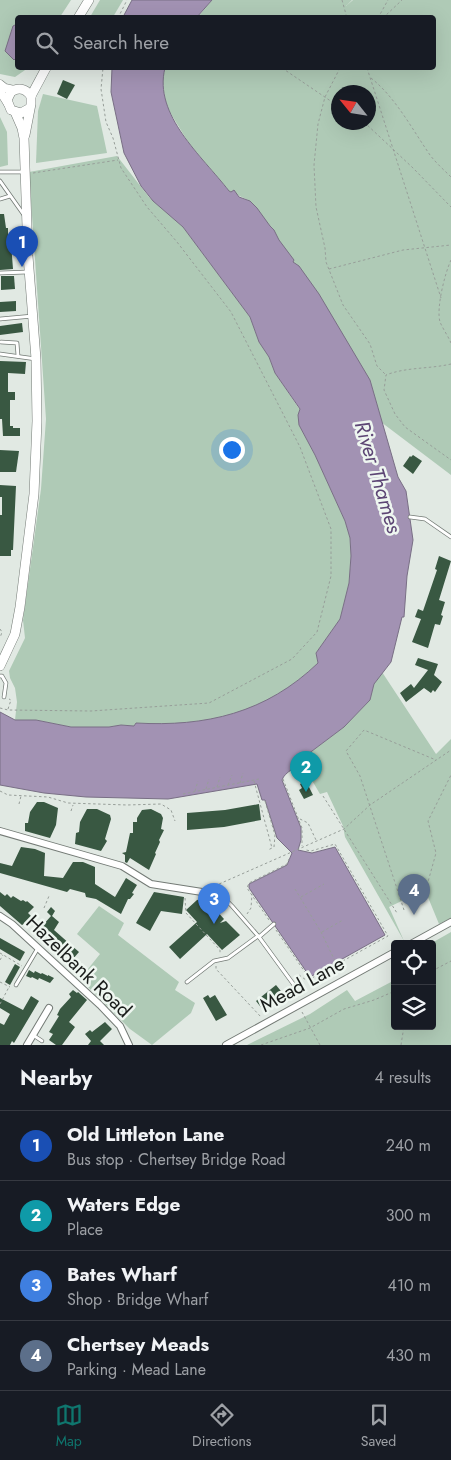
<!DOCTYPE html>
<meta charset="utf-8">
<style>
body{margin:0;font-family:Jost,sans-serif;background:#242831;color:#f1f3f6}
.controls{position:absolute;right:15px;bottom:15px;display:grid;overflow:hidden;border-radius:5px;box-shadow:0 5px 20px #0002}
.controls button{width:45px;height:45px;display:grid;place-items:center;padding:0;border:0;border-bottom:1px solid #363941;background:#171b24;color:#f1f3f6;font:25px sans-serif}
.compass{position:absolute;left:331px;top:85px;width:45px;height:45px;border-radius:50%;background:#171b24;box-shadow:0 5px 20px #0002;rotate:300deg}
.you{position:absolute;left:231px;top:449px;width:18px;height:18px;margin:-12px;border:4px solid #fff;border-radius:50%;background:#1a73e8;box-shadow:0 0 0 8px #1a73e833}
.badge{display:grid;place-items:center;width:32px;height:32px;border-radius:50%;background:#0f766e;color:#fff;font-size:16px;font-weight:700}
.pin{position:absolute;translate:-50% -41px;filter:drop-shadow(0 1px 2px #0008)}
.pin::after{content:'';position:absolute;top:26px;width:18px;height:15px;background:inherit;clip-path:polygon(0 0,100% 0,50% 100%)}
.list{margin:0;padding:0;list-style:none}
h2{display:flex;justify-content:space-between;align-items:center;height:65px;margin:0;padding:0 20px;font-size:21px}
h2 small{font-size:16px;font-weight:400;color:#9ea1a6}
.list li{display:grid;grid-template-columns:32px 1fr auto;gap:15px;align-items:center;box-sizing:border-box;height:70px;padding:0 20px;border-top:1px solid #363941}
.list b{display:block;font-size:19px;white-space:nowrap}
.list p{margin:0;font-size:16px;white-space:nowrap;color:#9ea1a6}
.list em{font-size:16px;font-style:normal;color:#9ea1a6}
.icon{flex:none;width:28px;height:28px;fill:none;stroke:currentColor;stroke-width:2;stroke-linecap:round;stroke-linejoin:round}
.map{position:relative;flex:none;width:451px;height:1045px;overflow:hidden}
.search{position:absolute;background:#171b24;box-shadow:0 5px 20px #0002;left:15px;right:15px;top:15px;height:55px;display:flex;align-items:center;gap:12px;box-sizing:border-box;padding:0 18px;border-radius:5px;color:#9ea1a6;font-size:19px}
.sheet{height:345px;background:#171b24}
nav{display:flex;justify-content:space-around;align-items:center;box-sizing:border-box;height:70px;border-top:1px solid #363941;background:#171b24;font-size:14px;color:#9ea1a6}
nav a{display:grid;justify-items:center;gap:2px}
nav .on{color:#0f766e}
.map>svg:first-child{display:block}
</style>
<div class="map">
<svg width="451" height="1045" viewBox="0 0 451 1045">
<rect width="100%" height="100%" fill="#e1e9e3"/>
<g fill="#afcab6" fill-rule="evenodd">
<polygon points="0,0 71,0 60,17 18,18 17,24 13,26 14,60 17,57 18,68 28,68 15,77 0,74"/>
<polygon points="100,0 123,0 113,17 90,17"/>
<path d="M212,0h140l-6,6 7,-6h98v475l-70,-53 -11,-42 -120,-179 -21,-10 -39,-46 -24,-39 -4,-29 3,-9h269v-50l-236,-1zM338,92h30v30h-30z"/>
<polygon points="43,94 97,106 107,153 36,163 38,111"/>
<polygon points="0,117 7,132 8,165 0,167"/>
<path d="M117,156l32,41 34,30 67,90 9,25 10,15 6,16 25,37 -1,15 16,30 30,66 5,17 1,18 -2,27 -9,36 -24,34 2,10c-52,50 -111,64 -182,60l-2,3 -13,-1 -12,2h-38l-35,-7h-21l2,-18 -2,-14 -5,-10 -1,-7 16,-33 -2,-18 18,-131 5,-70 -17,-247z"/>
<polygon points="382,672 436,754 451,739 451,918 439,924 425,890 389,907 404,941 345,837 343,826 327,792 320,794 300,760 344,727 370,700 374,684"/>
<polygon points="99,906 124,923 118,935 179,982 175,990 195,1003 191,1013 152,1045 130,1029 80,979 100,954 77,934"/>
<polygon points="451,932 451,1045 247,1045 310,1014 347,990 355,1001 391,982 395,977 395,1026 432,1026 432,944 430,944"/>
</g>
<g fill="#a292b3" stroke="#796f85">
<polygon points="132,0 212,0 197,17 123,17"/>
<polygon points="17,24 17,57 14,60 5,51 13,26"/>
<path d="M112,68h53c-12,47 37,88 64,123l2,1 3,-2 5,7 11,4 7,7 13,18 4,4 5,10 15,20 -1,2 6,4 20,28 51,86 28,97 8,14 7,49 -6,36 -3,41h-2l-11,45 -17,22 -4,16 -26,27 -44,33c-3,9 -15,11 -18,20l19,48v12l-3,10 14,3 23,-6 50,88 -75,42 -61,-89v-4l38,-19 5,-12 -15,-15 -12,-38h-3l-5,-16 -89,15 -82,-2 -42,-4 -44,-8v-73l15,8h21l35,7h38l12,-2 13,1 2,-3c70,4 130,-10 182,-60l-2,-10 24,-34 9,-36 2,-27 -1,-18 -5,-17 -30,-66 -16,-30 -1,-10 2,-6 -25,-36 -6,-16 -10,-15 -9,-25 -67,-90 -30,-26 -12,-15 -17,-33 -13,-61z"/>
</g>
<g fill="#395842">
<polygon points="63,80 75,85 67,99 57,94"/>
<polygon points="0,214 4,214 6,228 8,228 8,243 11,243 13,269 0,270"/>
<polygon points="1,276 14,276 15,289 1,290"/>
<polygon points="16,301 16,311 0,312 0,302"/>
<polygon points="22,323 23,332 0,335 0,326"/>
<polygon points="0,361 26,362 25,374 8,373 8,392 15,392 15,400 10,400 10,426 13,426 13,428 20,428 20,436 3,436 2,419 0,419"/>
<polygon points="0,450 19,451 16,472 0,472"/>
<polygon points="413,455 422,461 413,474 403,466 410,456 411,457"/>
<polygon points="0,485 16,486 13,550 11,550 11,556 0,556 0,515 2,515 2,497 0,497"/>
<polygon points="439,556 451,561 439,600 445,602 441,615 443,616 440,625 435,624 428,648 412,642 421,619 415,617 418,609 423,611 437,570 435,569"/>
<polygon points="418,658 438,664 434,675 442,682 435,692 433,690 431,693 424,688 406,702 400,693 411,684 414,688 428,670 415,665"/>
<polygon points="306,781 313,795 304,799 299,790 302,788 300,784"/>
<polygon points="37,802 44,802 58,808 56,825 50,838 25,831 25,823 28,823 30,812"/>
<polygon points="259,804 261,820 224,827 187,830 187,813 225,810"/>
<polygon points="87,809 97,809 110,815 111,819 105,839 107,841 101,851 75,844 76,833 79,832 80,822"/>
<polygon points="151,809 161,814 163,818 161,829 164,830 159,840 160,842 155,853 156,854 149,870 130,858 127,863 125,862 125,855 122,853 126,852 130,833 133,833 133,822 137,822 137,818 142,810"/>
<polygon points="21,847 35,849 45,853 44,876 63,878 73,862 83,862 95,867 95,884 115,897 126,878 137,885 132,893 134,894 130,899 128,899 121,914 96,899 86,897 85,893 70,889 67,892 0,873 0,863 12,866"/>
<polygon points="0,892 5,896 7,894 11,898 13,896 21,901 23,900 26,902 27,901 34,907 28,913 32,917 26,923 22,925 0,906"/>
<polygon points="154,892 184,897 182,914 161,911 150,931 136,923"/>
<polygon points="205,898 224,919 220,923 226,921 240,935 222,950 207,934 180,959 169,947 197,922 186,910 197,900"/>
<polygon points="51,907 55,911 52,916 59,922 54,930 79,952 72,960 45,938 44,939 36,933 51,916 47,912"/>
<polygon points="0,938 25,952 20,961 0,949"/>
<polygon points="15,964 20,967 10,985 5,982"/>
<polygon points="29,970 34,973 35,971 41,974 42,973 48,976 48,975 54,978 50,983 39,978 38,980 32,977 31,978 26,976"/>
<polygon points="276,985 285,996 286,1000 270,1007 269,1006 263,1010 256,1001"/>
<polygon points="73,990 77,993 78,992 87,1000 69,1022 75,1027 70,1034 62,1045 56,1045 49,1040 53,1034 49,1032 59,1016 57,1015 60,1009 71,997 69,994"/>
<polygon points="208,995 210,998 215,995 227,1015 216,1021 203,998"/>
<polygon points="31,996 39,1001 14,1043 12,1041 10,1045 0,1045 0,1023 4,1025 10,1014 0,1008 0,998 23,1010"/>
<polygon points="105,1022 112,1029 100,1041 104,1045 88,1045 91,1041 85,1034 90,1030 92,1032"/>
</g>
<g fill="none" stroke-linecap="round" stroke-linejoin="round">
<defs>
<g id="service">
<polyline points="0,172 24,172"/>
<polyline points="0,181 24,215"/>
<polyline points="0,199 10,196"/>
<polyline points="0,273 27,272"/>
<polyline points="0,319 33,316"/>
<polyline points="1,342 17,343 18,356"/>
<polyline points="0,354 36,359"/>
<polyline points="410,517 425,519 451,537"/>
<polyline points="0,676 2,676 6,683 4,697"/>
<polyline points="202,892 226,900 232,906 259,937 294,985"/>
<polyline points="259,937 274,924"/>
<polyline points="187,982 214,961 228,958 258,936"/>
<polyline points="16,985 38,948"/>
<polyline points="33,1035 42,1041"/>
</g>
<g id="minor">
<polyline points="0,831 122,866 151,884 202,892"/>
<polyline points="0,916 12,924 100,1005 120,1026 129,1045"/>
<polyline points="411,944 451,922"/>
<polyline points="27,1045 49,1008"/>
<polyline points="226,1045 395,952"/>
</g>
<g id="tertiary">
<polyline points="0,84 5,88 14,90"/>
<polyline points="0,91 8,104"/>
</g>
<g id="secondary">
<polyline points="78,18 89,0"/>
<polyline points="31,96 46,68"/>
<path d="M25,135l6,-31v-8c-6,-8 -13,-9 -20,-4l-4,8 4,10 10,3 9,-5"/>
<polyline points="0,666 15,634 20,607 34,494 37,421 36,359 28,256 24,138 22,128 15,112"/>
</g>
</defs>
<use href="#service" stroke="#747b76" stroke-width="4.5"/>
<use href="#minor" stroke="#747b76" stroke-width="8"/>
<use href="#tertiary" stroke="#747b76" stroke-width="9"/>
<use href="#secondary" stroke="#747b76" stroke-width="10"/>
<g stroke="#979e99" stroke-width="1" stroke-dasharray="2.5 2.5" stroke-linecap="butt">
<polyline points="342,0 347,18"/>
<polyline points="118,18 127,0"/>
<polyline points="378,18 388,0"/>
<polyline points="383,18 402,0"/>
<polyline points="282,68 338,106"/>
<polyline points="340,68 325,97 318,124 314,165 316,207 325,248 326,262 343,305 370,344 377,366 386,375"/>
<polyline points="367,68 441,298"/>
<path d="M371,78c25,20 41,51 59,77 6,8 14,15 21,22"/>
<polyline points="364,122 413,168 451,207"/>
<polyline points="33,173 118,160"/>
<path d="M451,260c-6,13 -15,48 -11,62 3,7 8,14 11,21"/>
<polyline points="329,269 403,250 451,245"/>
<path d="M451,364c-21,5 -45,3 -65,11l-2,15 11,24 10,13 46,33"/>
<polyline points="0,629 2,632 0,638"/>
<polyline points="0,708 8,710 91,711 209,703 292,659 317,632 331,576 331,529 300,447 231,312 177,242 147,207 121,168 113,138 106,122 101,89 103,68"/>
<polyline points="8,709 11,700 9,699"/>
<polyline points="283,779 302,828 302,846"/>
<polyline points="254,781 272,848"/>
<polyline points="240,783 243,773"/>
<polyline points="228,785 232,775"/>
<polyline points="217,787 220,777"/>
<polyline points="206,789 209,779"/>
<polyline points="0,791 8,795 48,797 68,803 127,805 161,804 171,810 175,821"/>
<polyline points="195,791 198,781"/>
<polyline points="183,794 259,779"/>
<polyline points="323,796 397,913"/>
<polyline points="265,801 275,835 274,847 268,850"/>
<polyline points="19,804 21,796"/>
<polyline points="71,811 73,805"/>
<polyline points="300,819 308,823 316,840"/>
<polyline points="210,888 344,829 370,805 451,750"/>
<polyline points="295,889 321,932 336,963"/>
<polyline points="301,897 324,884"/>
<polyline points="185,898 186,913 220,950 220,953"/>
<polyline points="423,900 436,853 428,821 451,775"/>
<polyline points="44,908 49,896"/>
<polyline points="404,910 360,776 346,751 364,730 436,760"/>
<polyline points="247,914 251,908 252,894"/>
<polyline points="269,920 247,888 249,883 287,864 289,859"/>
<polyline points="276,930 309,978"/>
<polyline points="322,932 343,920"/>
<polyline points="0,953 22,966"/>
<polyline points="0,960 3,955"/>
<polyline points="216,966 216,969 261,1017"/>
<polyline points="432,971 451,961"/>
<polyline points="295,978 299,975 306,980 312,978 388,936 335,844 311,851 306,850"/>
<polyline points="0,982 10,987"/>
<polyline points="0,1004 9,987"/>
<polyline points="302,1012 320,1045"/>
<polyline points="261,1045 310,1028 344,1009 374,1000 395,991"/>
<polyline points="401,1045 404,1026"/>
</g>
<use href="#service" stroke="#fff" stroke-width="3"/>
<use href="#minor" stroke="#fff" stroke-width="6"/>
<use href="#tertiary" stroke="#fff" stroke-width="8"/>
<use href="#secondary" stroke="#fff" stroke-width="9"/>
</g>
<g text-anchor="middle" stroke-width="5" stroke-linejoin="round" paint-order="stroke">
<g font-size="20" fill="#1a1d1b" stroke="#eef6f0">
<text transform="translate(79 966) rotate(44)" y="7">Hazelbank Road</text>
<text transform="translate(302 984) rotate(-29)" y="7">Mead Lane</text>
</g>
<g font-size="21" font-style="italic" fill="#5c4574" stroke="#eef6f0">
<text transform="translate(378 477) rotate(73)" y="7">River Thames</text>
</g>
</g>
</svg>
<div class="controls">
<button><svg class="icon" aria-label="locate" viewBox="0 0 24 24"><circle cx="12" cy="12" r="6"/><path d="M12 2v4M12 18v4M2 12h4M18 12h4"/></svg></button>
<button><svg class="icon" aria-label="layers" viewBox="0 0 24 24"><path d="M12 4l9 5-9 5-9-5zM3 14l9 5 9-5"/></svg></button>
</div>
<svg class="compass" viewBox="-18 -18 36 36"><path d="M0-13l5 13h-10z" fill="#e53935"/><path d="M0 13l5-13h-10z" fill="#9ea1a6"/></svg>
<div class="you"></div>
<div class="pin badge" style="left:22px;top:267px;background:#1a4fb4">1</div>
<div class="pin badge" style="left:306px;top:792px;background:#0f9aa8">2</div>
<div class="pin badge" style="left:214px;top:924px;background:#3f7fe0">3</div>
<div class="pin badge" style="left:414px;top:915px;background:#5c6f8a">4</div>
<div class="search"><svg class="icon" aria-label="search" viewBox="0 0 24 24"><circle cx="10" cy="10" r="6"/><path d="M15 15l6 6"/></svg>Search here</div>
</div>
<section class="sheet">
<h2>Nearby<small>4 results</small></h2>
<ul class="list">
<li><span class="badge" style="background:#1a4fb4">1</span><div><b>Old Littleton Lane</b><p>Bus stop · Chertsey Bridge Road</p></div><em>240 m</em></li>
<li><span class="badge" style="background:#0f9aa8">2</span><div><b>Waters Edge</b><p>Place</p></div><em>300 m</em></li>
<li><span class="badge" style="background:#3f7fe0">3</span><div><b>Bates Wharf</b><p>Shop · Bridge Wharf</p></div><em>410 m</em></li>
<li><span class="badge" style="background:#5c6f8a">4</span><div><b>Chertsey Meads</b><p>Parking · Mead Lane</p></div><em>430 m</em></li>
</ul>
</section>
<nav>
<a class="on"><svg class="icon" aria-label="map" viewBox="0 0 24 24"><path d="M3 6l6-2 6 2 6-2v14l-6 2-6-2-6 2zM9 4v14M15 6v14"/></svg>Map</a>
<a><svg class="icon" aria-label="directions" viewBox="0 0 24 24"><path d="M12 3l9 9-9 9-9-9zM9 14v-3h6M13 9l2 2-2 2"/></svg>Directions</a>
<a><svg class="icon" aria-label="saved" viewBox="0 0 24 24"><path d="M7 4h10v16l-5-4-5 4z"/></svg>Saved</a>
</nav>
